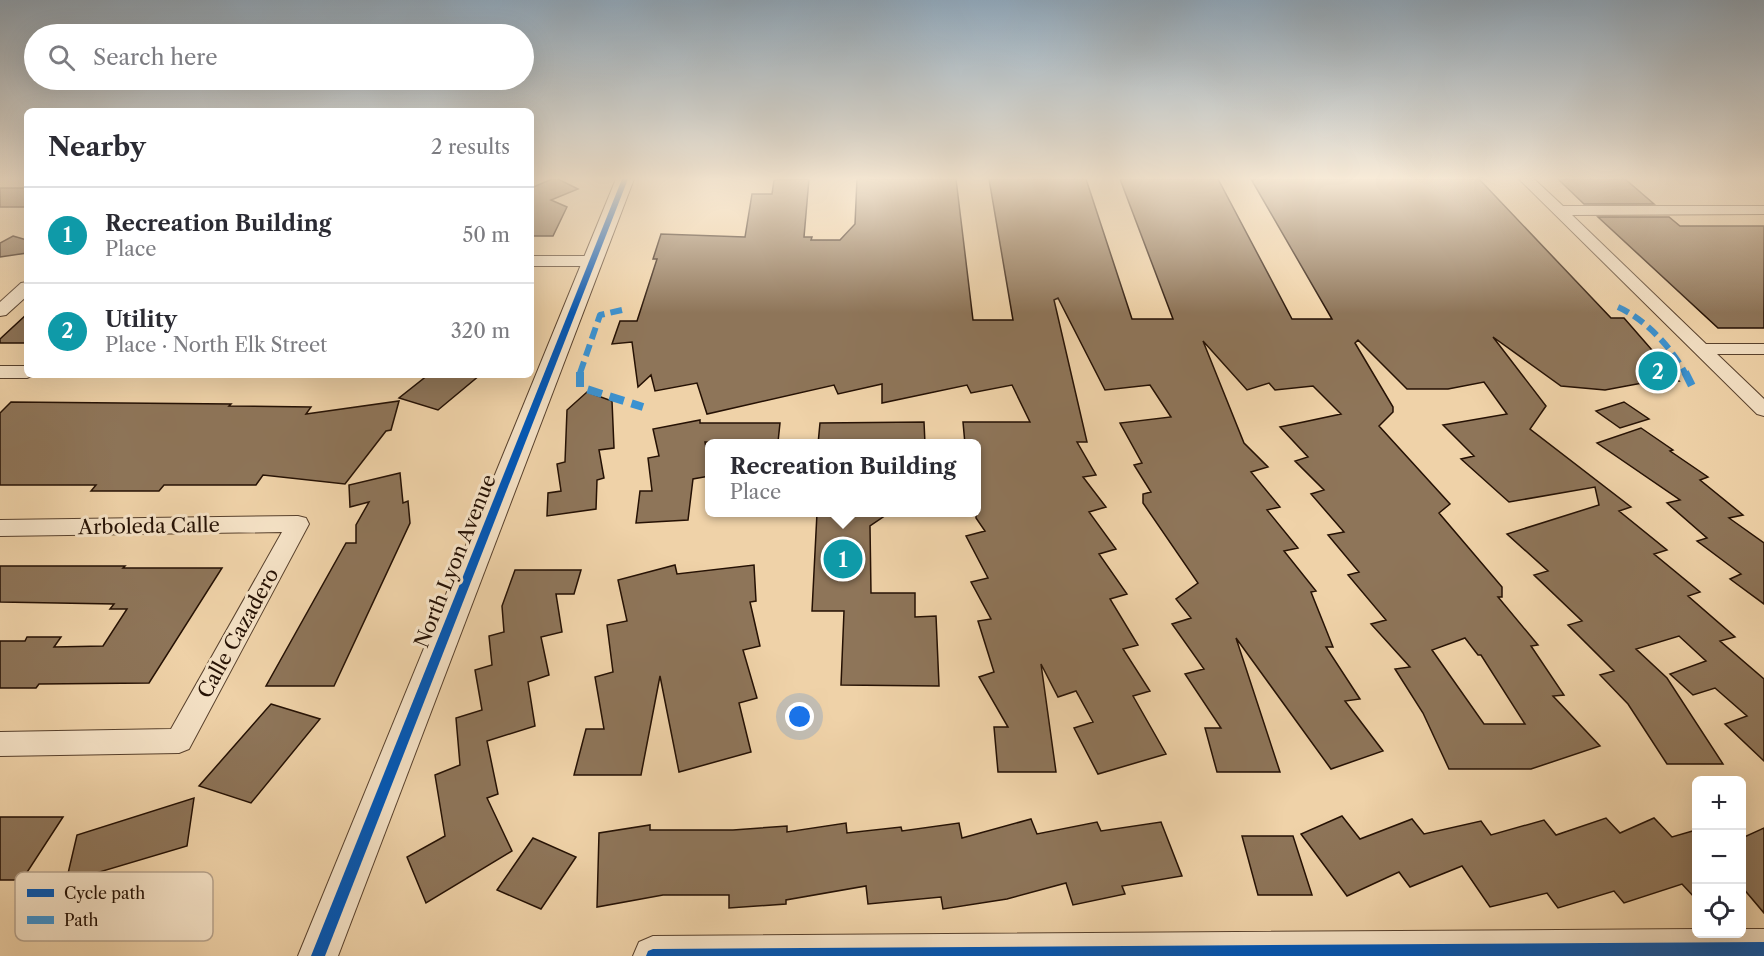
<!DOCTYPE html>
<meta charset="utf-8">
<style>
body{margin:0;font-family:"Libre Caslon Text",serif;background:#f2f2f3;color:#2b2b33}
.controls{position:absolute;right:18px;bottom:18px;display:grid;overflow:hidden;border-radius:9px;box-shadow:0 6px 24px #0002}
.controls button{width:54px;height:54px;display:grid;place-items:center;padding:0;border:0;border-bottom:2px solid #e1e1e2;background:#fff;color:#2b2b33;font:30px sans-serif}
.you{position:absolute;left:800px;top:717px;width:21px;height:21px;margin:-15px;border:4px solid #fff;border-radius:50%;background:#1a73e8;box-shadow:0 0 0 9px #1a73e833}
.badge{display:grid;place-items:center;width:39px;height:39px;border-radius:50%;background:#db2777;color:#fff;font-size:20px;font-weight:700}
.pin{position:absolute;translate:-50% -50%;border:3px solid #fff;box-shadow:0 2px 6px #0006}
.popup{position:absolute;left:705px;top:439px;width:276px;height:78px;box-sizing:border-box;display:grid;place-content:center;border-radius:9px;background:#fff;filter:drop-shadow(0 2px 4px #0005);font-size:20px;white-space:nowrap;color:#7c7c81}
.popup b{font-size:22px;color:#2b2b33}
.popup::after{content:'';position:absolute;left:50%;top:100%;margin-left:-12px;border:12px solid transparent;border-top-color:#fff}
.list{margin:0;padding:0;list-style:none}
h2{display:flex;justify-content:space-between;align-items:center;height:78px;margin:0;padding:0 24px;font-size:26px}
h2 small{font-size:20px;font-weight:400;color:#7c7c81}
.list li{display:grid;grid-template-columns:39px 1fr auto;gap:18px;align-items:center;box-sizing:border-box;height:96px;padding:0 24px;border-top:2px solid #e1e1e2}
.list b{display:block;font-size:22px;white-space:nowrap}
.list p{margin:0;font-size:20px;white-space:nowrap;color:#7c7c81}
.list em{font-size:20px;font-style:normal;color:#7c7c81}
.icon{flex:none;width:33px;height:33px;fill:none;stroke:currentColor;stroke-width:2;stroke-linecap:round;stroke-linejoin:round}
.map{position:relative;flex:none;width:1764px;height:956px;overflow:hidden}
.search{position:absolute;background:#fff;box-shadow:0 6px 24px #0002;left:24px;top:24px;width:510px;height:66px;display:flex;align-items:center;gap:15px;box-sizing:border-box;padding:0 21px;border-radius:33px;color:#7c7c81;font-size:22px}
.panel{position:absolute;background:#fff;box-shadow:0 6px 24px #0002;left:24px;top:108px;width:510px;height:270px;border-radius:9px}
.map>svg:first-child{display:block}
</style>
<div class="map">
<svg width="1764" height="956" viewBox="0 0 1764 956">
<rect width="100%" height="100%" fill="#efd2a8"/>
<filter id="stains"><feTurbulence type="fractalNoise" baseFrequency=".00333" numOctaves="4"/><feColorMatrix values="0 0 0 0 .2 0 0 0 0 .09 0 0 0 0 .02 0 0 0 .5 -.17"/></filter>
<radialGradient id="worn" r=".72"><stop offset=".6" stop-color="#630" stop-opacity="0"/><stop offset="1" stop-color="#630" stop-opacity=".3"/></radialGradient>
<g fill="#8e7559" stroke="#251104" stroke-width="1.5" fill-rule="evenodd">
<polygon points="552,179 558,179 578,189 551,200 567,207 553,236 531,236 531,188"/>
<path d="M809,179l-5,58h8l-1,3h29l15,-16 2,-45h99l17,141h40l-24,-141h97l46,140h41l-53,-140h98l74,140h40l-81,-140h228l132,139h13l55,63h-26l-48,9 -44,-4 -68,-49 53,69 -16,23 101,78 -12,4 48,39 -13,4 46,38 -12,4 47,41 -15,4 44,38v82l-39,-37 22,-8 -32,-28 -22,7 -23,-21 36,-13 -27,-25 -43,13 31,29 56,86h-56l-39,-60 -28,-29 14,-4 -46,-46 14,-4 -48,-46 14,-4 -41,-37 92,-29 -4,-18 -86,15 -48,-43 13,-3 -31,-31 64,-11 -23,-32 -36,7h-41l-49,-49 -3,3 38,64v5l-14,14 71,78 -11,9 63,74v10h-4l40,48 -7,1 33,49 -11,1 47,50 -69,23h-82l-26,-56 -28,-44 15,-2 -39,-43 15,-4 -38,-45 11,-3 -31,-37 16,-3 -33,-38 13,-4 -29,-29 13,-4 -28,-30 61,-13 -28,-28 -38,4 -6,-7 -22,7 -44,-49 41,102 24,24 -17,5 29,35 -13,3 31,38 -14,3 32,40 -5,1 22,55h-7l34,52 -15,2 38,50 -52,18 -95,-131 44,134h-63l-12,-44h16l-36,-54 19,-5 -32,-45 19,-6 -15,-19 22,-16 -55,-80v-9l8,-2 -17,-27 8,-2 -22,-40 51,-6 -21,-32 -45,5 -47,-92 -4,2 33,142h-10l19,33 -13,2 23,30 -17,5 27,37 -17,5 28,40 -17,5 28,46 -15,4 27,42 -17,5 33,58 -68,20 -24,-46 19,-6 -17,-31 -18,6 -17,-33 15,108h-58l-4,-45h14l-29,-50 15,-5 -16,-51 13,-2 -20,-37 17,-4 -22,-42 19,-5 -9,-13v-74h-11l-2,-22h67l-18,-37 -41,8 -4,-8 -85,18v-19l-44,10 -4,-9 -127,29 -10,-31 -42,8 -4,-16 -13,12 -6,-45 -20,2 8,-23h17l20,-62h-4l8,-25 84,3 7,-43h20l2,-14zM1465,638l13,17h3l44,69h-41l-52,-74z"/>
<polygon points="1558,179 1625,179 1654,204 1584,204"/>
<rect x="0" y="188" width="27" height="19"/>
<polygon points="1598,217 1669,217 1680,226 1764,226 1764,328 1718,328"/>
<polygon points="13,236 27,240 27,253 0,257 0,243"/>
<polygon points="27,314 27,343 0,343 0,339"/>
<polygon points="428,375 480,375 438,410 399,398"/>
<polygon points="587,392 612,401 614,448 599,450 604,478 597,480 596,509 547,516 548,493 561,491 557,464 565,462 567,410"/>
<polygon points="399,401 391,430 386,431 345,484 263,475 256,485 164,485 159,491 91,491 96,485 0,485 0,413 11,402 231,404 229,406 311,407 306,414"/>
<polygon points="1624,402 1649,419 1620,428 1596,411"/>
<polygon points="700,420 700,423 780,423 778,442 705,442 710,476 693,479 688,520 636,523 640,491 652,491 648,458 659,456 653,429"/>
<polygon points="924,422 925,444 818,444 820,423"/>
<polygon points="1641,428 1673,450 1670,451 1708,477 1700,480 1743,515 1729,518 1764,543 1764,604 1730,579 1741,574 1697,541 1707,538 1667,503 1680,500 1597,443"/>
<polygon points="400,473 403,503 408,501 410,523 334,686 266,686 346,543 356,543 356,525 369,502 350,507 349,485"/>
<polygon points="817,513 889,513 870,526 871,593 915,593 915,617 936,616 939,686 841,685 844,611 812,611"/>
<polygon points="675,565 677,574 754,565 756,601 750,602 760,646 743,650 757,698 739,703 751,752 679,772 660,676 641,775 574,775 586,729 604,729 595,677 613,672 607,625 627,621 618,580"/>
<polygon points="0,566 125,566 123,568 222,568 149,683 39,684 36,688 0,688 0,641 25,641 27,637 61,637 54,647 103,646 127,609 110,609 114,604 0,602"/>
<polygon points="515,570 581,570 574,594 556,594 562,632 541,637 549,675 528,682 535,726 487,741 498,794 487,798 512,851 426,903 407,857 445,836 435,775 460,765 456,718 482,710 475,670 492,665 489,636 504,632 502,606"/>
<polygon points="271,704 320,719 251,803 199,786"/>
<polygon points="194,798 187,846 66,882 77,835"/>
<polygon points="1342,816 1360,839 1412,819 1424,834 1481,821 1491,835 1544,820 1556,835 1606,818 1620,833 1654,818 1672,837 1696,830 1696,899 1682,884 1624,903 1614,891 1558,908 1547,893 1490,907 1462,866 1410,887 1399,872 1347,896 1301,834"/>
<polygon points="0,817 63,817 22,880 0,880"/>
<polygon points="1031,819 1037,834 1097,822 1101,831 1161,822 1182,876 1122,886 1125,894 1073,905 1066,883 1007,899 943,909 941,897 868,904 866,886 786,900 786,904 729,908 729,895 663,895 597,907 599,833 650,825 650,830 733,830 787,826 787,832 846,823 847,833 901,827 902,831 959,823 962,838"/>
<polygon points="1764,828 1764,913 1742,887 1742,838"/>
<polygon points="1242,836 1293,836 1312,895 1258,895"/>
<polygon points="533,838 576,857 541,909 497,890"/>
</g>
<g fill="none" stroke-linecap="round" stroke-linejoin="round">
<defs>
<g id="minor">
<polygon points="1519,179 1534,179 1563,206 1764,206 1764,214 1572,215 1706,344 1764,344 1764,354 1717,354 1764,399 1764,416 1757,414"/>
<polygon points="531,256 593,256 601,261 593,266 531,266"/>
<polygon points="27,282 27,296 6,315 0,316 0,302 21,283"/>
<polygon points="0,366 27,366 27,375 34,375 27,378 0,378"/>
<polygon points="298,516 306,518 309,524 189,749 179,753 0,756 0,732 171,729 282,532 0,536 0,520"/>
</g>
<g id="tertiary">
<polygon points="616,179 634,179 338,956 298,956"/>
<polygon points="1696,929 1696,934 1742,934 1742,929 1764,929 1764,956 633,956 639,942 653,936"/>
</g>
</defs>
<use href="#minor" stroke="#58412d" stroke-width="2"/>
<use href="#tertiary" stroke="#58412d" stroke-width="2"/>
<use href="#minor" fill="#f5e2c6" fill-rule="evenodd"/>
<use href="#tertiary" fill="#f5e2c6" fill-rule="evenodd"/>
<g stroke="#3b92d1" stroke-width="6" stroke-dasharray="12 6" stroke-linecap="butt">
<path d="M1618,307c27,12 54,41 67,66"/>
<polyline points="580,373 600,315 622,310"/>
</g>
<g stroke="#3b92d1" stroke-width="8" stroke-dasharray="15 8" stroke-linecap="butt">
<polyline points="580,372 580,387 643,407"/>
<polyline points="1685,372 1694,390"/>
</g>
<defs>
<g id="cycleway">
<polygon points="622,179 628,179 325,956 311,956"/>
<polygon points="1764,942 1764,956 646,956 648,951 653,949"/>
</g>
</defs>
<use href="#cycleway" stroke="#f5e2c6" stroke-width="4"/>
<use href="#cycleway" fill="#0057b8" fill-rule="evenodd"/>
</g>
<linearGradient id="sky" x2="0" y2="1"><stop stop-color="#8fa6b8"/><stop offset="0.57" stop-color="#f8ebd8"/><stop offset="1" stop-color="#f8ebd8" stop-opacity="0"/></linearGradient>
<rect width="1764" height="313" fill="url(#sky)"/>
<g text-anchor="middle" stroke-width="6" stroke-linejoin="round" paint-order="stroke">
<g font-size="20" fill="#251104" stroke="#f5e2c6">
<text transform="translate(149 526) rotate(-1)" y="7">Arboleda Calle</text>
<text transform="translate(455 561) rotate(-68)" y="7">North Lyon Avenue</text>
<text transform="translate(238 633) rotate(-61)" y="7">Calle Cazadero</text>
</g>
</g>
<rect x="15" y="872" width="198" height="69" rx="9" fill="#f5e2c6" stroke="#b7a38c" stroke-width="1.5"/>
<rect x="27" y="889" width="27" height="8" fill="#0057b8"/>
<rect x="27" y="916" width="27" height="8" fill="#3b92d1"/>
<g font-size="16" fill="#251104">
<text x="64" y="899">Cycle path</text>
<text x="64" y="926">Path</text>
</g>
<rect width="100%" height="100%" filter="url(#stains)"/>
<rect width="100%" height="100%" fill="url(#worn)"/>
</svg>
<div class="controls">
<button>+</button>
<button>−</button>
<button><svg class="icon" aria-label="locate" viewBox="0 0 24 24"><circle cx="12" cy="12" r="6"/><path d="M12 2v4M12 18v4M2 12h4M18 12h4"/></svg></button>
</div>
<div class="you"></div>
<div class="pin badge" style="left:843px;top:559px;background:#0f9aa8">1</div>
<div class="popup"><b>Recreation Building</b>Place</div>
<div class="pin badge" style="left:1658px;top:371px;background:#0f9aa8">2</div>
<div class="search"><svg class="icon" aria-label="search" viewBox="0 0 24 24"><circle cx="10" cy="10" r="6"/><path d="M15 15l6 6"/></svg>Search here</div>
<section class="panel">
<h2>Nearby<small>2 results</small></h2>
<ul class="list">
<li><span class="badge" style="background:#0f9aa8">1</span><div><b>Recreation Building</b><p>Place</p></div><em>50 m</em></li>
<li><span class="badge" style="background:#0f9aa8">2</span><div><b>Utility</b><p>Place · North Elk Street</p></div><em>320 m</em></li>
</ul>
</section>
</div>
